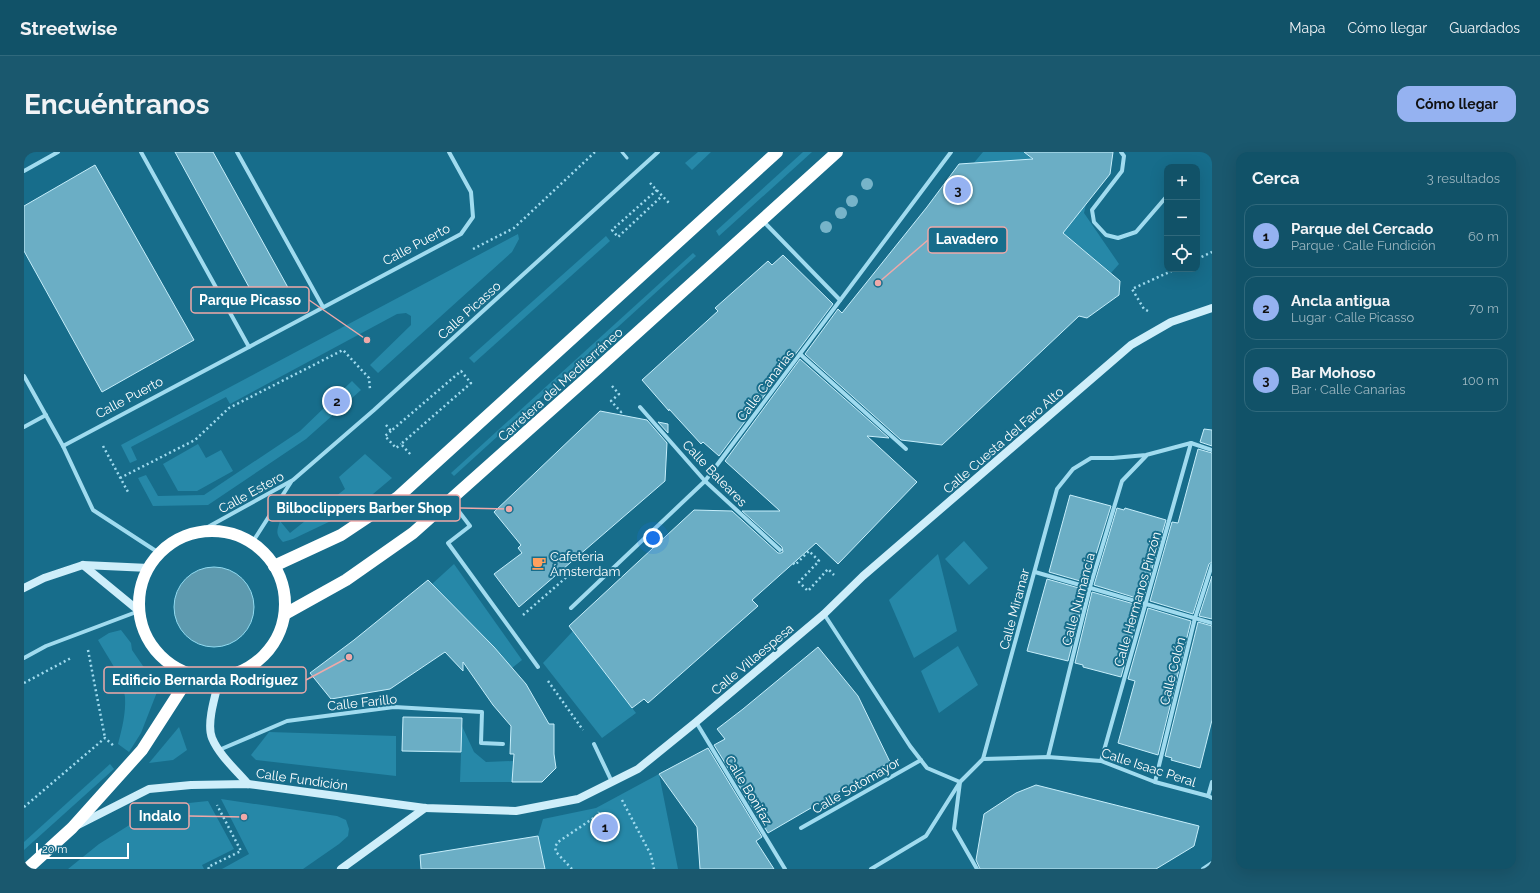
<!DOCTYPE html>
<html lang="es">
<meta charset="utf-8">
<style>
body{margin:0;font-family:Raleway,sans-serif;background:#1a586e;color:#f1f3f6}
.controls{position:absolute;right:12px;top:12px;display:grid;overflow:hidden;border-radius:8px;box-shadow:0 4px 16px #0002}
.controls button{width:36px;height:36px;display:grid;place-items:center;padding:0;border:0;border-bottom:1px solid #30697c;background:#115268;color:#f1f3f6;font:20px sans-serif}
.scale{position:absolute;left:12px;bottom:10px;width:93px;box-sizing:border-box;padding-left:4px;border:2px solid #fff;border-top:0;font-size:11px;line-height:14px;white-space:nowrap;color:#fff;-webkit-text-stroke:3px #176d8b;paint-order:stroke}
.you{position:absolute;left:629px;top:386px;width:14px;height:14px;margin:-10px;border:3px solid #fff;border-radius:50%;background:#1a73e8;box-shadow:0 0 0 6px #1a73e833}
.badge{display:grid;place-items:center;width:26px;height:26px;border-radius:50%;background:#95b2f1;color:#111;font-size:13px;font-weight:700}
.pin{position:absolute;translate:-50% -50%;border:2px solid #fff;box-shadow:0 1px 4px #0006}
.list{margin:0;padding:0;list-style:none}
h2{display:flex;justify-content:space-between;align-items:center;height:52px;margin:0;padding:0 16px;font-size:17px}
h2 small{font-size:13px;font-weight:400;color:#9cb6c0}
.list li{display:grid;grid-template-columns:26px 1fr auto;gap:12px;align-items:center;box-sizing:border-box;height:64px;margin:0 8px 8px;padding:0 8px;border:1px solid #30697c;border-radius:12px}
.list b{display:block;font-size:15px;white-space:nowrap}
.list p{margin:0;font-size:13px;white-space:nowrap;color:#9cb6c0}
.list em{font-size:13px;font-style:normal;color:#9cb6c0}
.icon{flex:none;width:22px;height:22px;fill:none;stroke:currentColor;stroke-width:2;stroke-linecap:round;stroke-linejoin:round}
.map{position:relative;flex:none;width:1188px;height:717px;overflow:hidden;border-radius:12px}
header{display:flex;align-items:center;gap:24px;box-sizing:border-box;height:56px;padding:0 20px;background:#115268;border-bottom:1px solid #30697c}
header strong{font-size:19px}
nav{display:flex;gap:22px;margin-inline-start:auto;font-size:14px}
.intro{display:flex;align-items:center;justify-content:space-between;box-sizing:border-box;height:96px;padding:0 24px}
h1{margin:0;font-size:28px}
.button{padding:10px 18px;border-radius:12px;background:#95b2f1;color:#111;font-size:14px;font-weight:700}
main{display:flex;gap:24px;padding:0 24px}
aside{flex:1;background:#115268;border-radius:12px;box-shadow:0 4px 16px #0002}
.map>svg:first-child{display:block}
</style>
<header>
<strong>Streetwise</strong>
<nav><a>Mapa</a><a>Cómo llegar</a><a>Guardados</a></nav>
</header>
<div class="intro"><h1>Encuéntranos</h1><a class="button">Cómo llegar</a></div>
<main>
<div class="map">
<svg width="1188" height="717" viewBox="0 0 1188 717">
<rect width="100%" height="100%" fill="#176d8b"/>
<g fill="#2688a8">
<polygon points="674,0 687,0 668,18 661,11"/>
<polygon points="779,0 788,0 695,84 692,79"/>
<polygon points="959,0 1000,0 1062,52 1060,61 1095,112 1087,121 1038,80 948,13"/>
<polygon points="494,82 495,87 488,100 354,221 346,213 387,173 387,164 382,161 373,162 206,252 202,245 107,295 113,308 106,311 97,293"/>
<polygon points="582,84 586,89 450,211 445,206"/>
<polygon points="669,101 672,104 430,324 427,321"/>
<polygon points="328,229 337,238 282,287 184,353 129,354 114,326 122,323 134,344 180,343 276,279"/>
<polygon points="174,292 182,306 197,298 209,319 173,339 154,339 139,312"/>
<path d="M341,302l27,24 -38,32 -61,29 -10,3c-8,-8 -6,-11 -3,-21l10,12 55,-44 -6,-12z"/>
<polygon points="940,389 964,416 945,433 921,407"/>
<polygon points="914,402 933,479 890,506 865,448"/>
<polygon points="430,412 498,508 488,516 408,432"/>
<path d="M97,478l10,13 1,7 11,16 13,12 1,14 -16,41 -12,19 -11,-8c4,-15 8,-31 7,-47 -2,-20 -17,-39 -27,-57l11,-7z"/>
<polygon points="549,479 612,561 578,586 519,511"/>
<polygon points="934,494 954,533 915,561 897,519"/>
<polygon points="438,574 450,600 462,610 489,609 488,630 436,630"/>
<polygon points="155,575 163,598 149,608 125,611"/>
<polygon points="245,580 372,584 372,624 232,608 227,603"/>
<polygon points="86,612 90,617 0,698 0,690"/>
<polygon points="635,622 654,717 521,717 514,684 519,667 572,656"/>
<polygon points="197,647 313,664 322,668 325,677 324,684 315,692 279,717 198,717 225,702"/>
<polygon points="184,649 210,697 178,713 180,717 44,717 75,692 136,654"/>
</g>
<circle fill="#5d9aaf" stroke="#92dbf1" cx="190" cy="455" r="40"/>
<g fill="#6baec5" stroke="#c6eefb">
<polygon points="151,0 189,0 267,141 237,157"/>
<polygon points="1000,0 1089,0 1086,22 1039,81 1096,129 1095,143 1063,166 1055,164 918,293 877,288 781,202 814,157 818,161 903,55 935,12 1009,7"/>
<polygon points="71,13 170,188 78,240 0,99 0,54"/>
<polygon points="759,103 809,152 695,304 679,290 677,292 645,257 645,259 618,228 694,159 691,156 744,109 748,113"/>
<polygon points="776,207 865,286 843,284 893,330 814,412 792,391 728,448 734,454 624,551 620,547 608,556 545,474 670,358 708,359 754,401 757,401 759,400 758,395 718,359 756,359 701,309"/>
<polygon points="576,259 623,268 643,291 641,329 495,455 470,422 498,401 494,396 497,393 470,360"/>
<polygon points="634,270 644,272 644,281"/>
<polygon points="1180,277 1188,278 1188,294 1176,290"/>
<polygon points="1174,297 1188,301 1188,410 1185,412 1169,462 1126,449 1148,370 1154,371"/>
<polygon points="1046,343 1087,354 1063,431 1025,420"/>
<polygon points="1093,356 1100,358 1101,356 1142,368 1119,448 1070,433"/>
<polygon points="1188,424 1188,467 1175,464"/>
<polygon points="1023,427 1062,438 1044,509 1003,499"/>
<polygon points="404,428 470,495 502,532 525,572 530,572 530,602 532,616 518,630 488,630 490,602 486,602 487,574 469,553 439,510 439,519 421,500 366,537 307,547 286,521 330,488"/>
<polygon points="1068,440 1117,454 1097,525 1059,515 1059,513 1051,511"/>
<polygon points="1124,456 1167,469 1134,603 1094,591 1111,529 1104,527"/>
<polygon points="1174,470 1188,474 1188,568 1176,616 1147,608 1148,606 1141,604"/>
<polygon points="794,495 834,544 866,610 744,681 690,593 701,587 693,577 719,557"/>
<polygon points="379,565 438,566 437,600 378,599"/>
<polygon points="684,596 738,685 732,689 750,717 676,717 673,675 635,622"/>
<polygon points="1012,633 1175,674 1170,694 1132,717 956,717 952,708 960,662 992,641"/>
<polygon points="514,684 521,717 397,717 396,703"/>
</g>
<g fill="none" stroke-linecap="round" stroke-linejoin="round">
<g stroke="#a0dbef" stroke-width="2.5" stroke-dasharray="2 3" stroke-linecap="butt">
<polyline points="626,31 645,51"/>
<polyline points="633,38 588,78 594,85 638,44"/>
<polyline points="449,97 490,76 571,0"/>
<polyline points="1173,107 1188,100"/>
<polyline points="1124,159 1120,157 1108,137 1152,117"/>
<polyline points="588,234 595,242 587,249 597,260 599,258"/>
<polyline points="362,273 367,279 437,219 447,231 377,292 387,303"/>
<polyline points="367,279 361,284 372,296 377,292"/>
<polyline points="79,294 104,340"/>
<polyline points="96,326 171,288 205,256 319,198 345,226 346,237"/>
<polyline points="769,411 771,413 785,399 795,409 775,430 784,439 804,417 810,423"/>
<polyline points="499,463 553,416 558,421"/>
<polyline points="64,498 81,586"/>
<polyline points="524,529 559,578"/>
<polyline points="0,531 47,506"/>
<polyline points="598,648 627,703 630,717"/>
<polyline points="0,655 81,586 91,595"/>
<polyline points="185,717 184,715 217,699 193,653"/>
<polyline points="548,717 532,700 531,695 534,690 574,663 575,660"/>
</g>
<polyline stroke="#a0dbef" stroke-width="3" points="598,0 603,6"/>
<g stroke="#a0dbef" stroke-width="4">
<polyline points="117,0 225,195"/>
<polyline points="213,0 299,155"/>
<polyline points="1097,0 1100,4 1098,19 1068,58 1070,70 1082,83 1094,86 1112,80 1143,44"/>
<polyline points="0,19 34,0"/>
<polyline points="740,70 816,148"/>
<polyline points="776,202 882,297"/>
<polyline points="0,224 39,294 69,358 135,401"/>
<polyline points="616,255 681,329 756,398"/>
<polyline points="0,275 22,263"/>
<polyline points="39,294 437,82 449,65 447,40 425,0"/>
<polyline points="427,349 446,374 424,391 514,515"/>
<polyline points="173,381 269,328 350,258 634,0"/>
<polyline points="228,391 267,330"/>
<polyline points="1011,420 1188,471"/>
<polyline points="547,456 681,329 927,0"/>
<polyline points="800,462 886,594 903,616 936,630 930,677 953,717"/>
<polyline points="0,506 22,494 115,459"/>
<polyline points="672,570 761,717"/>
<polyline points="570,592 588,630"/>
<polyline points="195,598 263,569 370,555 458,560 457,591 479,592"/>
<polyline points="1024,605 1066,435 1098,329 1122,304"/>
<polyline points="959,607 1024,605 1077,609 1131,630 1184,644 1188,646"/>
<polyline points="1077,609 1167,291"/>
<polyline points="1131,630 1171,466 1188,413"/>
<polyline points="1184,644 1188,630"/>
<polyline points="777,676 897,608"/>
<polyline points="847,717 902,684 936,630 959,607 1033,337 1049,317 1067,306 1089,306 1122,303 1167,291 1188,298"/>
<polyline points="1179,717 1188,711"/>
</g>
<g stroke="#ceeefa" stroke-width="8">
<polyline points="59,413 115,459"/>
<polyline points="0,436 20,426 59,413 125,416"/>
<path d="M196,525c-4,16 -14,46 -8,61 7,17 24,32 36,46"/>
<polyline points="54,673 125,637 167,633 224,632 401,656 492,659 554,647 614,617 672,570 800,462 839,424 1107,193 1147,170 1188,156"/>
<polyline points="317,717 401,656"/>
</g>
<g stroke="#fff" stroke-width="12">
<circle cx="188" cy="452" r="73"/>
<polyline points="250,414 317,383 374,345 753,0"/>
<polyline points="261,462 322,428 389,381 573,217 813,0"/>
<polyline points="3,717 48,676 118,598 167,522"/>
</g>
</g>
<g fill="#77b4c9">
<circle cx="843" cy="32" r="6"/>
<circle cx="828" cy="49" r="6"/>
<circle cx="817" cy="61" r="6"/>
<circle cx="802" cy="75" r="6"/>
</g>
<defs>
<symbol id="cafe-bare" viewBox="-9 -9 18 18"><path d="M-5.5-4.5H6V0H3Q3 3.5 0 3.5H-2.5Q-5.5 3.5-5.5 0ZM3-3.2v2h1.7v-2ZM-6 4.5H4V6H-6Z" fill="#ffa05e" stroke="#176d8b" stroke-width="2.5" paint-order="stroke"/></symbol>
</defs>
<g fill-rule="evenodd">
<use href="#cafe-bare" x="505" y="401" width="20" height="20"/>
</g>
<g text-anchor="middle" stroke-width="4" stroke-linejoin="round" paint-order="stroke">
<g font-size="13" fill="#fff" stroke="#176d8b">
<text transform="translate(392 92) rotate(-28)" y="5">Calle Puerto</text>
<text transform="translate(445 158) rotate(-42)" y="5">Calle Picasso</text>
<text transform="translate(536 232) rotate(-42)" y="5">Carretera del Mediterráneo</text>
<text transform="translate(741 233) rotate(-53)" y="5">Calle Canarias</text>
<text transform="translate(105 245) rotate(-28)" y="5">Calle Puerto</text>
<text transform="translate(979 288) rotate(-41)" y="5">Calle Cuesta del Faro Alto</text>
<text transform="translate(691 321) rotate(46)" y="5">Calle Baleares</text>
<text transform="translate(227 340) rotate(-29)" y="5">Calle Estero</text>
<text transform="translate(1054 447) rotate(-75)" y="5">Calle Numancia</text>
<text transform="translate(1113 447) rotate(-74)" y="5">Calle Hermanos Pinzón</text>
<text transform="translate(990 457) rotate(-75)" y="5">Calle Miramar</text>
<text transform="translate(728 507) rotate(-40)" y="5">Calle Villaespesa</text>
<text transform="translate(1148 519) rotate(-76)" y="5">Calle Colón</text>
<text transform="translate(338 550) rotate(-6)" y="5">Calle Farillo</text>
<text transform="translate(1125 615) rotate(18)" y="5">Calle Isaac Peral</text>
<text transform="translate(278 627) rotate(8)" y="5">Calle Fundición</text>
<text transform="translate(832 633) rotate(-30)" y="5">Calle Sotomayor</text>
<text transform="translate(725 638) rotate(59)" y="5">Calle Bonifaz</text>
</g>
<g font-size="13" fill="#fff" stroke="#176d8b" text-anchor="start">
<text x="526" y="409">Cafeteria<tspan x="526" dy="15">Ámsterdam</tspan></text>
</g>
</g>
<path fill="none" stroke="#efa9a9" stroke-width="1.5" d="M854 131L904 88M343 188L285 148M485 357L436 356M325 505L282 528M220 665L165 664"/>
<g fill="#efa9a9" stroke="#176d8b" stroke-width="1.5">
<circle cx="854" cy="131" r="4"/>
<circle cx="343" cy="188" r="4"/>
<circle cx="485" cy="357" r="4"/>
<circle cx="325" cy="505" r="4"/>
<circle cx="220" cy="665" r="4"/>
</g>
<g fill="#176d8b" stroke="#efa9a9" stroke-width="1.5">
<rect x="904" y="75" width="79" height="26" rx="4"/>
<rect x="167" y="135" width="118" height="26" rx="4"/>
<rect x="244" y="343" width="192" height="26" rx="4"/>
<rect x="80" y="515" width="202" height="26" rx="4"/>
<rect x="106" y="651" width="59" height="26" rx="4"/>
</g>
<g font-size="14" text-anchor="middle" font-weight="bold" fill="#fff">
<text x="943" y="92">Lavadero</text>
<text x="226" y="153">Parque Picasso</text>
<text x="340" y="361">Bilboclippers Barber Shop</text>
<text x="181" y="533">Edificio Bernarda Rodríguez</text>
<text x="136" y="669">Indalo</text>
</g>
</svg>
<div class="controls">
<button>+</button>
<button>−</button>
<button><svg class="icon" aria-label="locate" viewBox="0 0 24 24"><circle cx="12" cy="12" r="6"/><path d="M12 2v4M12 18v4M2 12h4M18 12h4"/></svg></button>
</div>
<div class="scale">20 m</div>
<div class="you"></div>
<div class="pin badge" style="left:581px;top:675px">1</div>
<div class="pin badge" style="left:313px;top:249px">2</div>
<div class="pin badge" style="left:934px;top:38px">3</div>
</div>
<aside>
<h2>Cerca<small>3 resultados</small></h2>
<ul class="list">
<li><span class="badge">1</span><div><b>Parque del Cercado</b><p>Parque · Calle Fundición</p></div><em>60 m</em></li>
<li><span class="badge">2</span><div><b>Ancla antigua</b><p>Lugar · Calle Picasso</p></div><em>70 m</em></li>
<li><span class="badge">3</span><div><b>Bar Mohoso</b><p>Bar · Calle Canarias</p></div><em>100 m</em></li>
</ul>
</aside>
</main>
